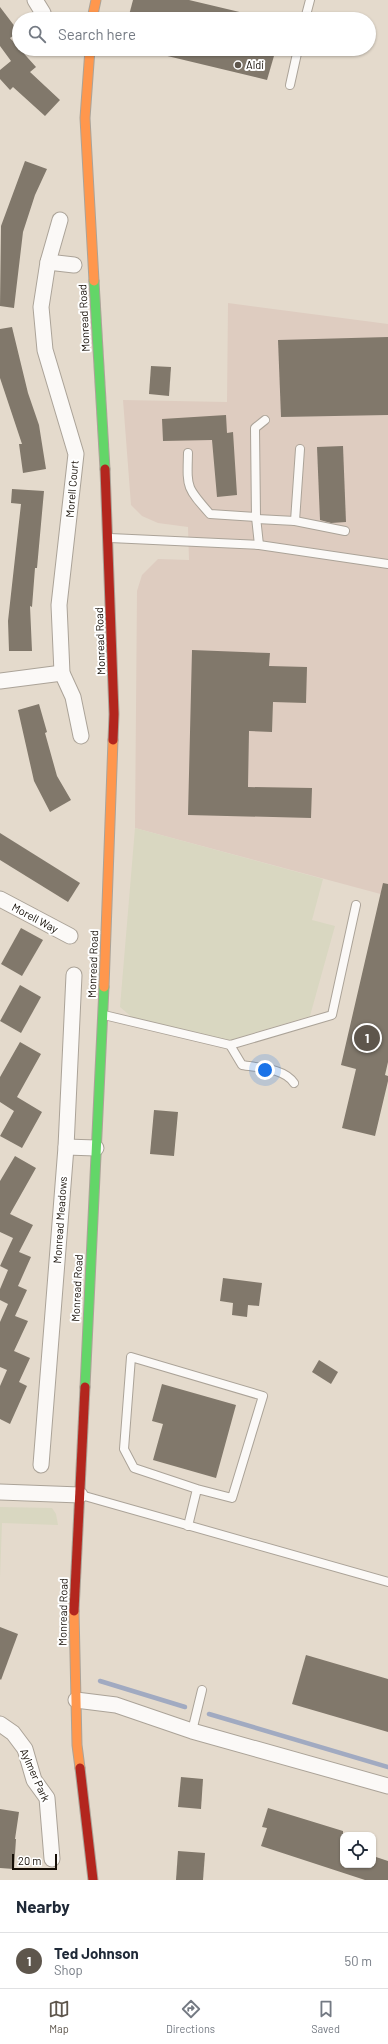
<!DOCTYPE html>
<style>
body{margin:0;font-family:Barlow,sans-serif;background:#f2f2f3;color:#1f2937}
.controls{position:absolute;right:12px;bottom:12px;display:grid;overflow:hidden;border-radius:8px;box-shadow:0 1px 3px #0004}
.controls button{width:36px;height:36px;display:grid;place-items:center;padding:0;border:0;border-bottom:1px solid #e0e1e3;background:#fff;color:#1f2937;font:20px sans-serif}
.scale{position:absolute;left:12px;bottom:10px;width:45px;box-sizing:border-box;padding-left:4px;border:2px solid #160f07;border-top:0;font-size:11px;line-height:14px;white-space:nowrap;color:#160f07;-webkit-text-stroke:3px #fff;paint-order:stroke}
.you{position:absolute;left:265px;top:1070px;width:14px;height:14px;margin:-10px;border:3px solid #fff;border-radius:50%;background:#1a73e8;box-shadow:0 0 0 6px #1a73e833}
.badge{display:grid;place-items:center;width:26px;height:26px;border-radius:50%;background:#5e564c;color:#fff;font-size:13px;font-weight:700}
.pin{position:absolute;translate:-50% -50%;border:2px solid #fff;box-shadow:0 1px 4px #0006}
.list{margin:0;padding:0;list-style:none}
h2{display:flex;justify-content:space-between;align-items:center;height:52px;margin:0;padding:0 16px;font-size:17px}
h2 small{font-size:13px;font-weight:400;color:#747a83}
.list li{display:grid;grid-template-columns:26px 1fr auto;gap:12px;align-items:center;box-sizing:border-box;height:56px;padding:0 16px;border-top:1px solid #e0e1e3}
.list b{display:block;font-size:15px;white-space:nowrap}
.list p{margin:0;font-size:13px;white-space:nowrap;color:#747a83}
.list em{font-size:13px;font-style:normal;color:#747a83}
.icon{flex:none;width:22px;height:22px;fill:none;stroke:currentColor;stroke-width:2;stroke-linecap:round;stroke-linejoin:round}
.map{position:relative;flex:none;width:388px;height:1880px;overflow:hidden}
.search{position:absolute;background:#fff;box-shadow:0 1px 3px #0004;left:12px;right:12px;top:12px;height:44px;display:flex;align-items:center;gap:10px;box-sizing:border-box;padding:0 14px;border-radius:22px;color:#747a83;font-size:15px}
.sheet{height:108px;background:#fff}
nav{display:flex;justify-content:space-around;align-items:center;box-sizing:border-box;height:56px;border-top:1px solid #e0e1e3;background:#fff;font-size:11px;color:#747a83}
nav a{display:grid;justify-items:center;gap:2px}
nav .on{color:#5e564c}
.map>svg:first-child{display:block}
</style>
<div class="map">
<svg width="388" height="1880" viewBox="0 0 388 1880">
<rect width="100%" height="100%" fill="#e4dacc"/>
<polygon fill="#deccc0" points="228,303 388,324 388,896 135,828 137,591 142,575 158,559 189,560 188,527 158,523 142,516 131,505 123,400 227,402"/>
<g fill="#d9d7c1">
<polygon points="135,828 323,879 312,920 335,926 310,1016 220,1043 134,1019 120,1007"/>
<polygon points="0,1507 52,1508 56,1514 58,1525 2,1523 0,1579"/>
</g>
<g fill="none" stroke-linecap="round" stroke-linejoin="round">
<g stroke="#a1aac1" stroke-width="4.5">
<polyline points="100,1681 185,1707"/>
<polyline points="209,1714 388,1767"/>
</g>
</g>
<g fill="#81786b">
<polygon points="133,0 189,0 248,14 248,19 128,19"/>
<polygon points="0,7 19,32 10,38 36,67 30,72 60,100 45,116 13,87 10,90 0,79 0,70 11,61 0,46"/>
<polygon points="159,49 276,49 267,80 159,54"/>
<polygon points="25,161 47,169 35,195 23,232 14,308 0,306 1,226"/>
<polygon points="12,327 28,393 39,425 46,469 23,473 19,444 22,444 0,378 0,329"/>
<polygon points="388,337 388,415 281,417 278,340"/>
<polygon points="151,366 171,367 169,396 149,394"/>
<polygon points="226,415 227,433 233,432 237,495 217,497 212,440 163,441 162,419"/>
<polygon points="343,446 346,522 331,523 320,520 317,447"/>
<polygon points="12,489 44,491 37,568 35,568 32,607 30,606 32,651 9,651 8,621 21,504 11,503"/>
<polygon points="192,650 270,653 269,666 307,667 306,703 273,702 272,732 249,731 248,787 312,788 311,818 188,815"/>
<polygon points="39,704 47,732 45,733 57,776 71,800 50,812 34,781 18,710"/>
<polygon points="0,833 80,883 68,902 0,860"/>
<polygon points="383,883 388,884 388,1062 385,1075 388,1076 388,1081 375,1136 342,1128 356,1069 341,1065"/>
<polygon points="21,928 43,940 22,976 1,964"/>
<polygon points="20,985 41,997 21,1033 0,1021"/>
<polygon points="20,1042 41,1054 17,1097 42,1112 22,1148 0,1136 14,1111 0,1102 0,1077"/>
<polygon points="154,1110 178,1112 174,1156 150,1154"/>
<polygon points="15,1156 36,1168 10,1214 33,1225 19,1252 31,1257 18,1286 27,1290 15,1316 28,1321 14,1351 30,1358 19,1382 27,1386 10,1424 0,1419 0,1386 7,1370 0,1367 0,1322 8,1304 0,1300 0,1289 8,1270 0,1266 13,1238 0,1232 0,1181"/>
<polygon points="223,1278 262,1283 259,1306 248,1305 247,1317 232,1315 233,1303 220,1301"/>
<polygon points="319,1360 338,1372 331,1384 312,1372"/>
<polygon points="162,1384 236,1405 216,1478 153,1460 163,1424 152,1421"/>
<polygon points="0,1627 18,1634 1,1680 0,1679"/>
<polygon points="306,1655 388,1679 388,1732 292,1704"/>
<polygon points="181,1777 203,1779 201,1809 178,1807"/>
<polygon points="268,1808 343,1831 343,1865 373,1865 373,1856 388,1861 388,1880 365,1880 261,1846 267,1828 262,1827"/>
<polygon points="0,1809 19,1812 15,1839 16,1839 14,1869 0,1868"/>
<polygon points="178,1851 205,1853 203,1880 176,1880"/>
</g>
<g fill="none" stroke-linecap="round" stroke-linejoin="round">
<defs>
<g id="lane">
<polyline points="305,19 310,0"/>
<polyline points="290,85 298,49"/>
<path d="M188,453c-1,35 -2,34 22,61l46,3"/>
<polyline points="257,519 295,521 345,531"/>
<polyline points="295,521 300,449"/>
<polyline points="110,538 259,545 388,564"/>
<polyline points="259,545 256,517 255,428 265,420"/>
<polyline points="104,1015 230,1045 332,1015 356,905"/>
<path d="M230,1045l12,20c17,3 42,3 52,18"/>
<polyline points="81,1495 388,1582"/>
<polyline points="188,1526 197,1489 134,1468 124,1449 131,1357 263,1396 232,1498 197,1489"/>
<polyline points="192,1731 202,1690"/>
</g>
<g id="street">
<polyline points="35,0 43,13"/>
<polyline points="60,220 48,262 41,307 45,350 76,454 59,605 62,673 73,697 81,736"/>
<polyline points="48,262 74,265"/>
<polyline points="0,681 62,673"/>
<polyline points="0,899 70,936"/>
<polyline points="66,1147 96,1148"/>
<polyline points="41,1465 66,1147 74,975"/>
<polyline points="0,1492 80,1495"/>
<polyline points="76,1700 116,1705 192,1731 388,1786"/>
<polyline points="0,1724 13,1733 25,1749 34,1780 47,1798 52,1859"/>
</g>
<g id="fast">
<polyline points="94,281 105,469"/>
<polyline points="85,1387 104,987"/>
</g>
<g id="slow">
<polyline points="92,19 96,0"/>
<polyline points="90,49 85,118 94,281"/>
<polyline points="104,987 113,740"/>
<polyline points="74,1611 77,1745 80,1768"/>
</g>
<g id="jam">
<polyline points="105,469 114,714 113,740"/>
<polyline points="74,1611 85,1387"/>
<polyline points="80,1768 93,1880"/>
</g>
</defs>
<use href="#lane" stroke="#aba398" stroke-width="10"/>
<use href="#street" stroke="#aba398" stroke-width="17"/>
<use href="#fast" stroke="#aba398" stroke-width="11"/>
<use href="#slow" stroke="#aba398" stroke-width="11"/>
<use href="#jam" stroke="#aba398" stroke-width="11"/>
<use href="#lane" stroke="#fbf9f7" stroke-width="8"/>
<use href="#street" stroke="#fbf9f7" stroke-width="15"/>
<use href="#fast" stroke="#63d668" stroke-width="9"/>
<use href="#slow" stroke="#ff974d" stroke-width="9"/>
<use href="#jam" stroke="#b3261e" stroke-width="9"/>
</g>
<circle fill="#5e564c" stroke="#fff" stroke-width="1.5" cx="238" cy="65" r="4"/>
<g text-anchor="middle" stroke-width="4" stroke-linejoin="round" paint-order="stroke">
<g font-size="11" fill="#160f07" stroke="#fff" text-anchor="start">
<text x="246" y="69">Aldi</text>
</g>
<g font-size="11" fill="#160f07" stroke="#fff">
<text transform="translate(84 318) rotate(-93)" y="4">Monread Road</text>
<text transform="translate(72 489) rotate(-85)" y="4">Morell Court</text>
<text transform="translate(100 641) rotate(-92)" y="4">Monread Road</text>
<text transform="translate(35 918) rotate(28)" y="4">Morell Way</text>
<text transform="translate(93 964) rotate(-88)" y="4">Monread Road</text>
<text transform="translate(60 1220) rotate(-86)" y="4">Monread Meadows</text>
<text transform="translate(77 1288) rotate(-87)" y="4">Monread Road</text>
<text transform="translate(63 1612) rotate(-89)" y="4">Monread Road</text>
<text transform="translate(35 1775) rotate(66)" y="4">Aylmer Park</text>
</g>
</g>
</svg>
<div class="controls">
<button><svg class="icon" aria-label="locate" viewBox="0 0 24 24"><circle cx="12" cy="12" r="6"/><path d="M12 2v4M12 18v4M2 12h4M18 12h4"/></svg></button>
</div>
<div class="scale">20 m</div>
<div class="you"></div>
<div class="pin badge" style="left:367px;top:1038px">1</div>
<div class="search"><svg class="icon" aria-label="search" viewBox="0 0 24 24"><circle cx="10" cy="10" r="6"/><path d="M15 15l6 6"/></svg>Search here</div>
</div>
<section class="sheet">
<h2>Nearby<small></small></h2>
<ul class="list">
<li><span class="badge">1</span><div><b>Ted Johnson</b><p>Shop</p></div><em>50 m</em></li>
</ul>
</section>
<nav>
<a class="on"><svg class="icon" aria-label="map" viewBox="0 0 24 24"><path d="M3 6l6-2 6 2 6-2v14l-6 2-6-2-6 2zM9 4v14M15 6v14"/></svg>Map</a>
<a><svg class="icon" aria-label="directions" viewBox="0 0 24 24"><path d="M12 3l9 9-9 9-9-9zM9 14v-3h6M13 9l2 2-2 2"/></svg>Directions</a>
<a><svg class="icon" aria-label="saved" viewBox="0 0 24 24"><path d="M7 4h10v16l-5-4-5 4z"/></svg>Saved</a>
</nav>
